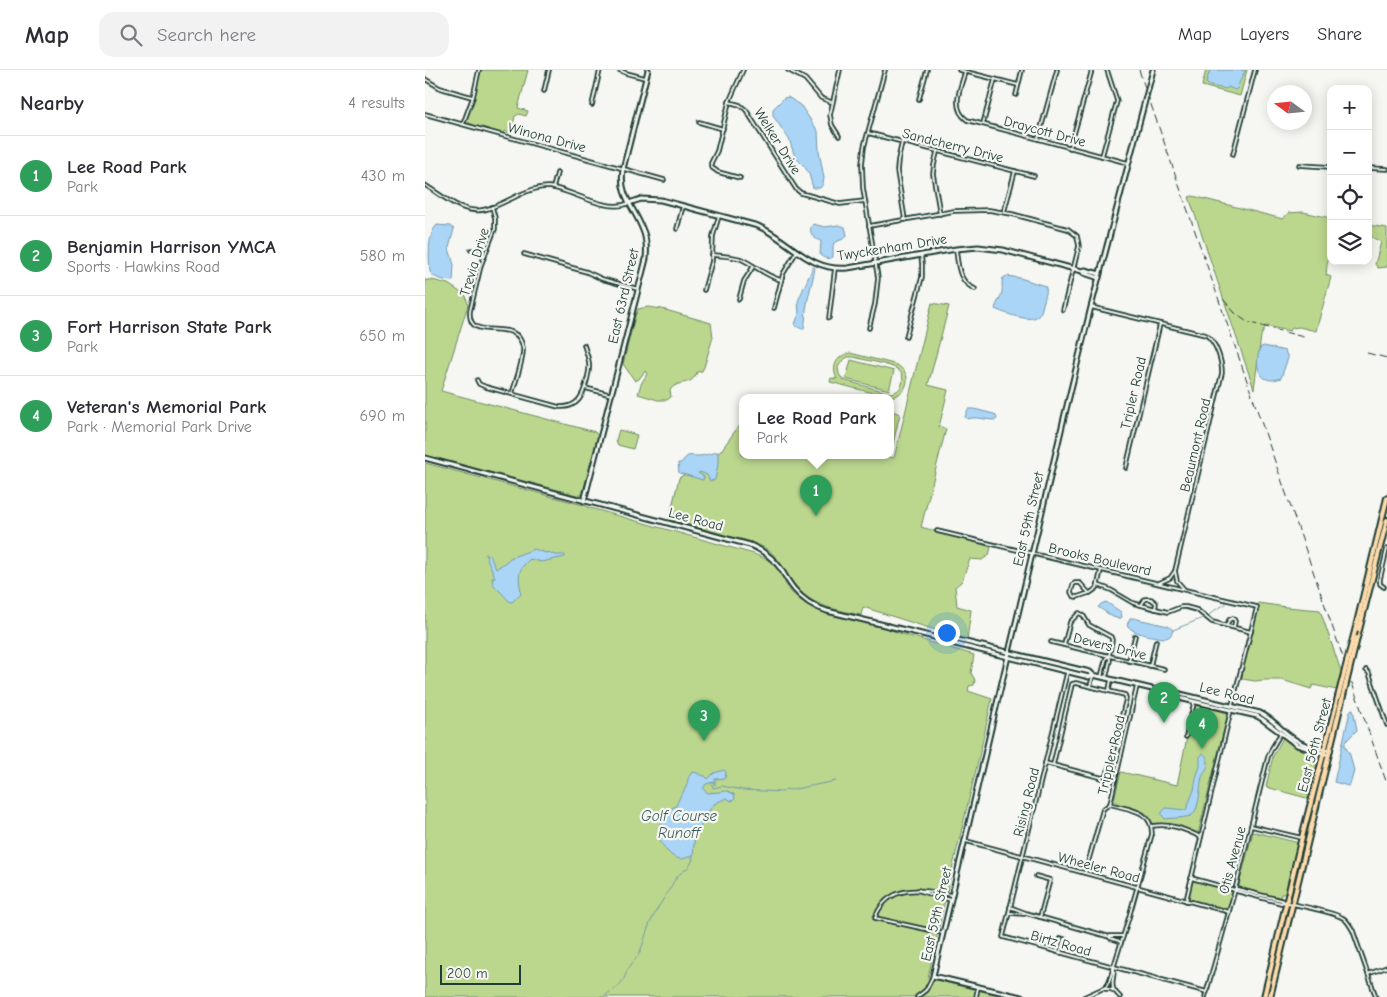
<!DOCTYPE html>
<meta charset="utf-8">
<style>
body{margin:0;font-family:"Comic Neue",sans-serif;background:#f2f2f3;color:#2b2b33}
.controls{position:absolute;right:15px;top:15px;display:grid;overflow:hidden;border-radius:10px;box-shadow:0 2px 12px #0003}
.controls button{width:45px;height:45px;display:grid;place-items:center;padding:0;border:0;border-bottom:1px solid #e1e1e2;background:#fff;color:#2b2b33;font:25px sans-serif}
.compass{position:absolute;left:842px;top:15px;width:45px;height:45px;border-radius:50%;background:#fff;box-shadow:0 2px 12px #0003;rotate:285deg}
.scale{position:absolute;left:15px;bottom:12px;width:81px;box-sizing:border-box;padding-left:5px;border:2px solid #1f3d34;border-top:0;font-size:14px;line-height:18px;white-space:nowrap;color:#1f3d34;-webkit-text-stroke:4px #f6f6f2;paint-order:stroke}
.you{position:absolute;left:521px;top:562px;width:18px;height:18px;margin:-12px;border:4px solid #fff;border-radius:50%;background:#1a73e8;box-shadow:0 0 0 8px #1a73e833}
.badge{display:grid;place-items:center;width:32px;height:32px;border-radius:50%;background:#c8321e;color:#fff;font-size:16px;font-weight:700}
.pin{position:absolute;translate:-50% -41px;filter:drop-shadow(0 1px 2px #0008)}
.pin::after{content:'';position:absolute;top:26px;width:18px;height:15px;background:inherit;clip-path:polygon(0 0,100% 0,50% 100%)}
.popup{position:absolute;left:314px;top:324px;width:155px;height:65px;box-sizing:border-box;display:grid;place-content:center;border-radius:10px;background:#fff;filter:drop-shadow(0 1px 4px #0005);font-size:16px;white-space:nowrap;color:#7c7c81}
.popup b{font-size:19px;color:#2b2b33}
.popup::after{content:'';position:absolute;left:50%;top:100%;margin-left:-10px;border:10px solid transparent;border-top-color:#fff}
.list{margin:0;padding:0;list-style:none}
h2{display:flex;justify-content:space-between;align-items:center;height:65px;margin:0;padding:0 20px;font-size:21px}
h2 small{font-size:16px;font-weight:400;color:#7c7c81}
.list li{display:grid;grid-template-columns:32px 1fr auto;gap:15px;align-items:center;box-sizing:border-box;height:80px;padding:0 20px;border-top:1px solid #e1e1e2}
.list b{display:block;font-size:19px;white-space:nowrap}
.list p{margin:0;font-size:16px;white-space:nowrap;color:#7c7c81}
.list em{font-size:16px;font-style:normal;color:#7c7c81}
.icon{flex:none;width:28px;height:28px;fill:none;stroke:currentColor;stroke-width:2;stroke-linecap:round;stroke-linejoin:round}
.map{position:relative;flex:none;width:962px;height:927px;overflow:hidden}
header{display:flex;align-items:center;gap:30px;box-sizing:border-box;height:70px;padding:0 25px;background:#fff;border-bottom:1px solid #e1e1e2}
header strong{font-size:24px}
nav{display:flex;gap:28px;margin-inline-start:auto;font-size:18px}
.search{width:350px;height:45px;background:#f2f2f3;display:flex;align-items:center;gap:12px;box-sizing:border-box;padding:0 18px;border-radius:15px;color:#7c7c81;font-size:19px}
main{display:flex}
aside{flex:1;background:#fff}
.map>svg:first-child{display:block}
</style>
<header>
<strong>Map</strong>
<div class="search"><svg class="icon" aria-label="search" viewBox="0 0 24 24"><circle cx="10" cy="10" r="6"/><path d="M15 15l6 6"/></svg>Search here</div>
<nav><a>Map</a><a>Layers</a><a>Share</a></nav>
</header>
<main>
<aside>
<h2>Nearby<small>4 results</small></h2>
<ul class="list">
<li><span class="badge" style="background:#2e9e5b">1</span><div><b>Lee Road Park</b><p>Park</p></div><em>430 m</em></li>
<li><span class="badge" style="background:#2e9e5b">2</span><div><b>Benjamin Harrison YMCA</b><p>Sports · Hawkins Road</p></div><em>580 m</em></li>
<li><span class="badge" style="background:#2e9e5b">3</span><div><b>Fort Harrison State Park</b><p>Park</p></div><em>650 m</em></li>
<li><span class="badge" style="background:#2e9e5b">4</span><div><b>Veteran's Memorial Park</b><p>Park · Memorial Park Drive</p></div><em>690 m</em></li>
</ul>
</aside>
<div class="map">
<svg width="962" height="927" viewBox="0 0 962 927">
<rect width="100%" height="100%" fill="#f6f6f2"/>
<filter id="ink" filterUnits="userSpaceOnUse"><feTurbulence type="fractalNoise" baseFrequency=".02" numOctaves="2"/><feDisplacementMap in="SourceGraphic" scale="10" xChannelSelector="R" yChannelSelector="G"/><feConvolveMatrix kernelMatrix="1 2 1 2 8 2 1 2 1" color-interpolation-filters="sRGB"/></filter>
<g filter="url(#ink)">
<g fill="#bbd78e" stroke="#6d8a61" fill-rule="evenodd">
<polygon points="55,0 103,0 93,38 103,41 101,46 94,44 90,46 86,64 80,61 78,64 49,55 39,51 51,18"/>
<polygon points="781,0 822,0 815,26 777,16"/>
<polygon points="768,126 850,147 858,149 863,143 878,142 906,148 906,178 902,195 901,205 906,207 892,257 891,261 874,257 867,258 865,261 841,256 836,266 829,319 764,127"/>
<polygon points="943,155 962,158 962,197 953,198 950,194 956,172 943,165"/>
<polygon points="0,210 7,210 23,214 41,226 43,235 16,321 170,362 173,366 157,425 152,425 0,385"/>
<path d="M507,233l17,3 -21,79 20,5 -9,37 7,2 -25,98 70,20 -2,8 -7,5 -12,-1 -8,22 -7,6 2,19 14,4 -4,30 -104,-33 -2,8c-29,-6 -52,-9 -70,-35 -7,-11 -12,-22 -23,-30 -12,-8 -27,-11 -40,-14 -20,-6 -40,-11 -59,-17l10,-41 41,-26 18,-25 4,1v27h138l14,3z"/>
<path d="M223,237l14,2 49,14 2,14 -9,30 -2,4 -5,1c-6,16 -17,6 -27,18l1,7 -4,3h-9l-20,-6 3,-10 6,-10 -2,-3 -6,8 -4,2 -12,-17 12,-48 3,-7z"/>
<path d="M425,283l44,11c20,7 16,31 -5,33l-59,-15 1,-4 6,1c-6,-12 -1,-23 13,-26zM423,287h6c10,3 35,7 43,12 5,3 7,9 5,15 -2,6 -6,8 -12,9l-47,-13 -4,-6 -1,-7 5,-7z"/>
<polygon points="426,290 469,301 464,320 421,309"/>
<polygon points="465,340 475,344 467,378 465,379"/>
<polygon points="194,360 212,365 208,379 193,375 191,370"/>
<path d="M0,393l162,43v1l167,47c12,5 22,8 28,21 2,6 5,12 9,17 8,8 20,15 30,20l57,13 18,7 78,23 -3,18 4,7 -1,5 -5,1 -1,5 24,8c-20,93 -45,185 -64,279l78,19h-581z"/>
<polygon points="833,533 861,537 895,540 916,601 912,620 888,615 886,619 857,610 839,610 830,611 817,609 819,593"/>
<path d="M769,634l34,9 -30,121 -23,-9 -22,-1c-6,-19 -26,-13 -39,-23v-2l7,-27 56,13z"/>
<polygon points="858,668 868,677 891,685 894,691 893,698 885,729 841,717 848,686"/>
<polygon points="830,762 874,773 860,824 856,824 855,828 816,818 814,815 827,766 827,763"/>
<polygon points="766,808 810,820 804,842 761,831"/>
</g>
<g fill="#abd5f6" stroke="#7398a8">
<polygon points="785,0 820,0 820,1 814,13 813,18 810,20 803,17 801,19 785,16 781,13"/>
<polygon points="363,27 376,36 393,61 394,81 399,108 398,114 395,118 388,118 384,104 380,97 370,87 364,69 348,46 348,39 359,28"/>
<path d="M388,154l12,3 13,-2 7,2 2,8 -2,3 -11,5 -1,3v11c-4,3 -10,1 -13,-2l1,-14c-8,-2 -14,-10 -8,-17z"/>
<path d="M12,155l13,1 4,3 -5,19 5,17 -1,16c-7,0 -19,-2 -23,-9 -1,-13 -3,-38 7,-47z"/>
<path d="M388,197l2,1c-2,12 -6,24 -8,36 -2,8 -1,16 -3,24l-2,1 -6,-3 -1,-2 4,-10 -1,-13z"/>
<path d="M582,206l13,2 25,8c3,6 0,9 -1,15 -2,5 -2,12 -6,15 -8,7 -34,-3 -43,-7 1,-6 6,-11 7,-17 1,-5 -1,-9 1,-14z"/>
<path d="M839,276l21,5 3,7 -7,20c-23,9 -28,-15 -20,-31z"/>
<path d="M543,339h6l20,5 2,2 1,3 -2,1c-11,0 -17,-4 -28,-1l-2,-2z"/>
<path d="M291,382h2v12l-3,16 -5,1 -3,-6 -7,-3 -2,1 6,4 -1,3 -24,-7 -1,-10h3c8,-10 7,-7 18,-7 6,0 12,-3 17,-4z"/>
<path d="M109,479l12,4 3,-1 5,3h11v2l-24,5 -11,-3c-14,12 -11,17 -9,34l-9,9h-2l-17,-18 -1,-6 3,-1 -10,-23 5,2 6,13 11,-8 3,-3z"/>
<polygon points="681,532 696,542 697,547 694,549 688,547 673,537 676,534"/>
<path d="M705,548h3l35,8 5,4c-1,5 -4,8 -9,8 -12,-2 -30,-3 -37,-13z"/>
<polygon points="927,639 928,639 932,660 920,672 920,676 925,685 929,701 925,715 923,716 909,712 925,641"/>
<path d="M778,683c2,2 5,5 5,10 0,5 -4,9 -6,14 -3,10 -1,30 -10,38 -3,3 -22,3 -27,4l-3,-4v-3l4,-4 20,2 8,-20 2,-12 4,-12v-9z"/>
<path d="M299,700l2,2 -1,6 -10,1v6l-2,-3 -7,2 -3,5 5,4 19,-2 7,3 1,5 -3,2 -6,-3 -12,6 -6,8 -3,9 -10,12 -2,22c-3,1 -8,4 -12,4 -12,-1 -20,-15 -23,-24 8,-16 -4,-18 18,-29 3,-9 6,-11 10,-19 3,-7 0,-7 6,-15 6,0 8,4 13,4l3,3 6,-6z"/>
</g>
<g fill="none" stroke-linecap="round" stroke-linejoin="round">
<g stroke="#7398a8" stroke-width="1">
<polyline points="783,546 790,540 801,534"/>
<polyline points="748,560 778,548"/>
<polyline points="286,713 287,714 288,718 297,716 318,720 357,722 361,719 365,720 411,711"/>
<path d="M179,927c5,-6 12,-7 17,-14 4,-4 4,-9 7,-14 3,-5 8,-10 11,-15 5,-11 7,-23 12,-33 6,-14 16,-26 23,-40 6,-12 19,-10 19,-26"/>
</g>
<defs>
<g id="street">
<polyline points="194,0 201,3 220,8"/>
<polyline points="363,0 380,9 396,28 406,32"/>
<polyline points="534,0 593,15"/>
<path d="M540,2c-4,15 -15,36 2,48l161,43"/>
<polyline points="0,9 15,18 47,27"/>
<polyline points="119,21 124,0"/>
<polyline points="591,25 597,0"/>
<polyline points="494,29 502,0"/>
<polyline points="304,32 315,35 321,40 371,119 376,123 415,134 440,131"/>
<polyline points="167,35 175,0"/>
<polyline points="0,44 239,110"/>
<polyline points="274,52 298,59"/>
<polyline points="38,54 48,27 54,0"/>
<polyline points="558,54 570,9"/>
<polyline points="443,63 609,106"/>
<polyline points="414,66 407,55 405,45 415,0"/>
<polyline points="613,69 632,0"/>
<polyline points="477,72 473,90 472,101 480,150"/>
<polyline points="645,78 667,0"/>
<polyline points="512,82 509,95 508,104 515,144"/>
<polyline points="808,84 830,0"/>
<polyline points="677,86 692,31 682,0"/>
<polyline points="874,95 906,97"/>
<polyline points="943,98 962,99"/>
<polyline points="315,108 293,102 286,97 286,93 292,81 304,32 318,0"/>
<path d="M0,115c18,11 39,31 62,24 11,-3 21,-9 32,-14 9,-4 18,-8 29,-8 23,2 59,27 81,16"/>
<polyline points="128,118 132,103"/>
<path d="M67,137l3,11v11l-14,36 -11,46c-3,35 48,2 53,37 1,11 -8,35 -11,46"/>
<polyline points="579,142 590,101"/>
<polyline points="444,156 529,141 564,140 587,144 643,159 652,166 654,176 638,240"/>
<polyline points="252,159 258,136"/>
<path d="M531,179c2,16 2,33 19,40"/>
<polyline points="46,180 60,186"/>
<polyline points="99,184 162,202 177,209 213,219"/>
<path d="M287,185c10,1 19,1 29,4 14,6 24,17 40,21"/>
<polyline points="279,220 287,191 288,166 294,146"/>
<polyline points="314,229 319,211 328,197"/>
<path d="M666,237l115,28c10,7 16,25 16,38l-47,198 -5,7 -11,5"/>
<polyline points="349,238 358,204 372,181"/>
<polyline points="404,248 410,198"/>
<polyline points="444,258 450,234 453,208 438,118 437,94 439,77 460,0"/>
<polyline points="481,267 497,207 497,194 496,185"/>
<path d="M52,310l2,4 7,3 73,20c19,1 24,-11 28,-27 1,-5 3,-10 2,-16 0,-6 -3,-12 -5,-19"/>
<polyline points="160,318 187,325"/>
<polyline points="701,398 735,254"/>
<polyline points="512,461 832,537 807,635"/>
<polyline points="750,501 752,511 759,519"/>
<polygon points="650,513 655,513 664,523 652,527 648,526 646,522 648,515"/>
<polyline points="673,515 686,520 708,533 743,542 756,537 761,537 772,540 787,552 826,562"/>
<polyline points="959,517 955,514 955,509 962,479"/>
<polyline points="665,523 672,518 676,500"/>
<polyline points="717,534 720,529 726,529 731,533 730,539"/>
<polyline points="802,555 804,550 808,548 810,551 809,557"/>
<polyline points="626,572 739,599"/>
<polyline points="639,575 645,552 654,543 658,545 664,555 686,567 687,570 684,586 681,588 676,607"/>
<polyline points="704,591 710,566"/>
<polyline points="725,596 731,571"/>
<polyline points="941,600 944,603 962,655"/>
<polyline points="642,603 578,867 782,922"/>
<polyline points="681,608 685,590 684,586"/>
<polyline points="665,616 668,606"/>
<polyline points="684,620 686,610"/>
<polyline points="761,667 769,633"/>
<polyline points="620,693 628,695 678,708 682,706 701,629 700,625 651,613 647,614 628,695"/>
<path d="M727,756c19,-3 32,3 49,11"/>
<polyline points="826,756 877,768"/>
<polyline points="541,771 804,842"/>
<polyline points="660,803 678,739 685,734"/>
<polyline points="611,806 625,810 615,847"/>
<polyline points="766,808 810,820 812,819 856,830 858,831"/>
<polyline points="493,820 504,824 526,830"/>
<path d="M811,821l45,12 3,-1c15,4 47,9 59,16 5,3 7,8 10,13l23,66"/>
<polyline points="761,831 806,640"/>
<polyline points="585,837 601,843 685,867"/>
<polyline points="584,843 599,844"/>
<path d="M518,863l-68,-15c13,-35 47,-29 76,-23"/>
<polyline points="696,873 694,871 685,868 685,866 698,866"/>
<polyline points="632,882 636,868"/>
<polyline points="635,883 639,869"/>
<path d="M689,898c1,7 -4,15 0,22 2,3 4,5 6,7"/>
<polyline points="943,904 962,897"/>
<polyline points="680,919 685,919 690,921"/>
<polyline points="492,927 501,920 508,906"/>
<polyline points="551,927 553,917"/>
<path d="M659,927l22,-10 3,-5 20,-65 23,-83c0,-25 -24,-24 -42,-30l27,-118"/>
<polyline points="780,927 810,820 843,687 847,678 856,663"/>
</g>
<g id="secondary">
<path d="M204,133l12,-4 20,1 97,26c32,14 51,46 90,42l108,-19 22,-2 25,3 79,21 2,2 15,5"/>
<polyline points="657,201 660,200 675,204"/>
<path d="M0,388l325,87c12,5 23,13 31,24 4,7 8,14 13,20 9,11 20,18 33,22l111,27 1,2 150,37 4,-2 76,18 1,3 87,20 5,3 35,26 32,10"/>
<path d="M159,431l62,-242c1,-11 1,-21 -4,-31 -9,-23 -23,-32 -19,-59l25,-99"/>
<polyline points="513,568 516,566 665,602 668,605"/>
<path d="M744,623l3,-1 88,21c15,7 24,21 39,29 9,5 20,6 31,9"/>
<polyline points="596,927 508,906 638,352 666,237 728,0"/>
</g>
<g id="primary">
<polyline points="930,561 962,428"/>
<polyline points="932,568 962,450"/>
<polyline points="839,927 875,775 913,627"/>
<polyline points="845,927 916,634"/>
</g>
</defs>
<use href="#street" stroke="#1f3d34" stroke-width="5.5"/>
<use href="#secondary" stroke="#1f3d34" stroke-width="7"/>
<use href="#primary" stroke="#1f3d34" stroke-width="8"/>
<use href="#street" stroke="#f6f6f2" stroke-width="2"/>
<use href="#secondary" stroke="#f6f6f2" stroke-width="3"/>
<use href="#primary" stroke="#fedbac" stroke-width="4"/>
<g stroke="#1f3d34" stroke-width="1" stroke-dasharray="8 4" stroke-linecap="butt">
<polyline points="714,0 962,714"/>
<polyline points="798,229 810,243 822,252 882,268"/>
<polyline points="942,283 962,288"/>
</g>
<defs>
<g id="primary-bridge">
<polyline points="913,627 930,561"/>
<polyline points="916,634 932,568"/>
</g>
</defs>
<use href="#primary-bridge" stroke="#1f3d34" stroke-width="8" stroke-linecap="butt"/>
<use href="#primary-bridge" stroke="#fedbac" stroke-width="4"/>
</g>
</g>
<g text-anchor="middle" stroke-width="4.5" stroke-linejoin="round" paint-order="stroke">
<g font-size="14" fill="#1f3d34" stroke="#f6f6f2">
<text transform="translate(620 61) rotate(15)" y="5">Draycott Drive</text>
<text transform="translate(122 67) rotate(15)" y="5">Winona Drive</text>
<text transform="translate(353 71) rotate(58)" y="5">Welker Drive</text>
<text transform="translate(528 75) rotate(14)" y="5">Sandcherry Drive</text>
<text transform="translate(467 177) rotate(-9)" y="5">Twyckenham Drive</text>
<text transform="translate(49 192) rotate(-73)" y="5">Trevia Drive</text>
<text transform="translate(198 226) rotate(-77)" y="5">East 63rd Street</text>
<text transform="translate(708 323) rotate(-77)" y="5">Tripler Road</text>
<text transform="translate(770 375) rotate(-77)" y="5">Beaumont Road</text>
<text transform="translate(271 449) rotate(15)" y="5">Lee Road</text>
<text transform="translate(603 449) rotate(-77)" y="5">East 59th Street</text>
<text transform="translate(675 489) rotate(13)" y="5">Brooks Boulevard</text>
<text transform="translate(685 576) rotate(14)" y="5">Devers Drive</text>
<text transform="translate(802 623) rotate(14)" y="5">Lee Road</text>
<text transform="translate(889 675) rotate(-75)" y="5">East 56th Street</text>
<text transform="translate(686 685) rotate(-77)" y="5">Trippler Road</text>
<text transform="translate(601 732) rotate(-76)" y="5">Rising Road</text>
<text transform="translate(807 790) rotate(-75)" y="5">Otis Avenue</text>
<text transform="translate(674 797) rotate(15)" y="5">Wheeler Road</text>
<text transform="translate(511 844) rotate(-77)" y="5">East 59th Street</text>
<text transform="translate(636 873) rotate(16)" y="5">Birtz Road</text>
</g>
<g font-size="15" font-style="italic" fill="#3b5b5b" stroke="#f6f6f2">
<text x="254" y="751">Golf Course<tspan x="254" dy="17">Runoff</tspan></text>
</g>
</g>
</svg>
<div class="controls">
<button>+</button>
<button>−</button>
<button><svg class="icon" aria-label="locate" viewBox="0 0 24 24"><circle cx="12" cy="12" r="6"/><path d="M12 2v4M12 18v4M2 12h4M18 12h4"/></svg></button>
<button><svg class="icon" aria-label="layers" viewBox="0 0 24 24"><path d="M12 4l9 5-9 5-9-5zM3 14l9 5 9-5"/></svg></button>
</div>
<svg class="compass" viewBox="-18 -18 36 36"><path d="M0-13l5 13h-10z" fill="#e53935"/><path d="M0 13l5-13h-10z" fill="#7c7c81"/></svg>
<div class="scale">200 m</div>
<div class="you"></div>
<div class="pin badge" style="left:391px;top:446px;background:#2e9e5b">1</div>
<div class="popup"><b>Lee Road Park</b>Park</div>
<div class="pin badge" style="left:739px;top:653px;background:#2e9e5b">2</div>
<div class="pin badge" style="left:279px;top:671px;background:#2e9e5b">3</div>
<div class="pin badge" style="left:777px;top:679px;background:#2e9e5b">4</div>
</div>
</main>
